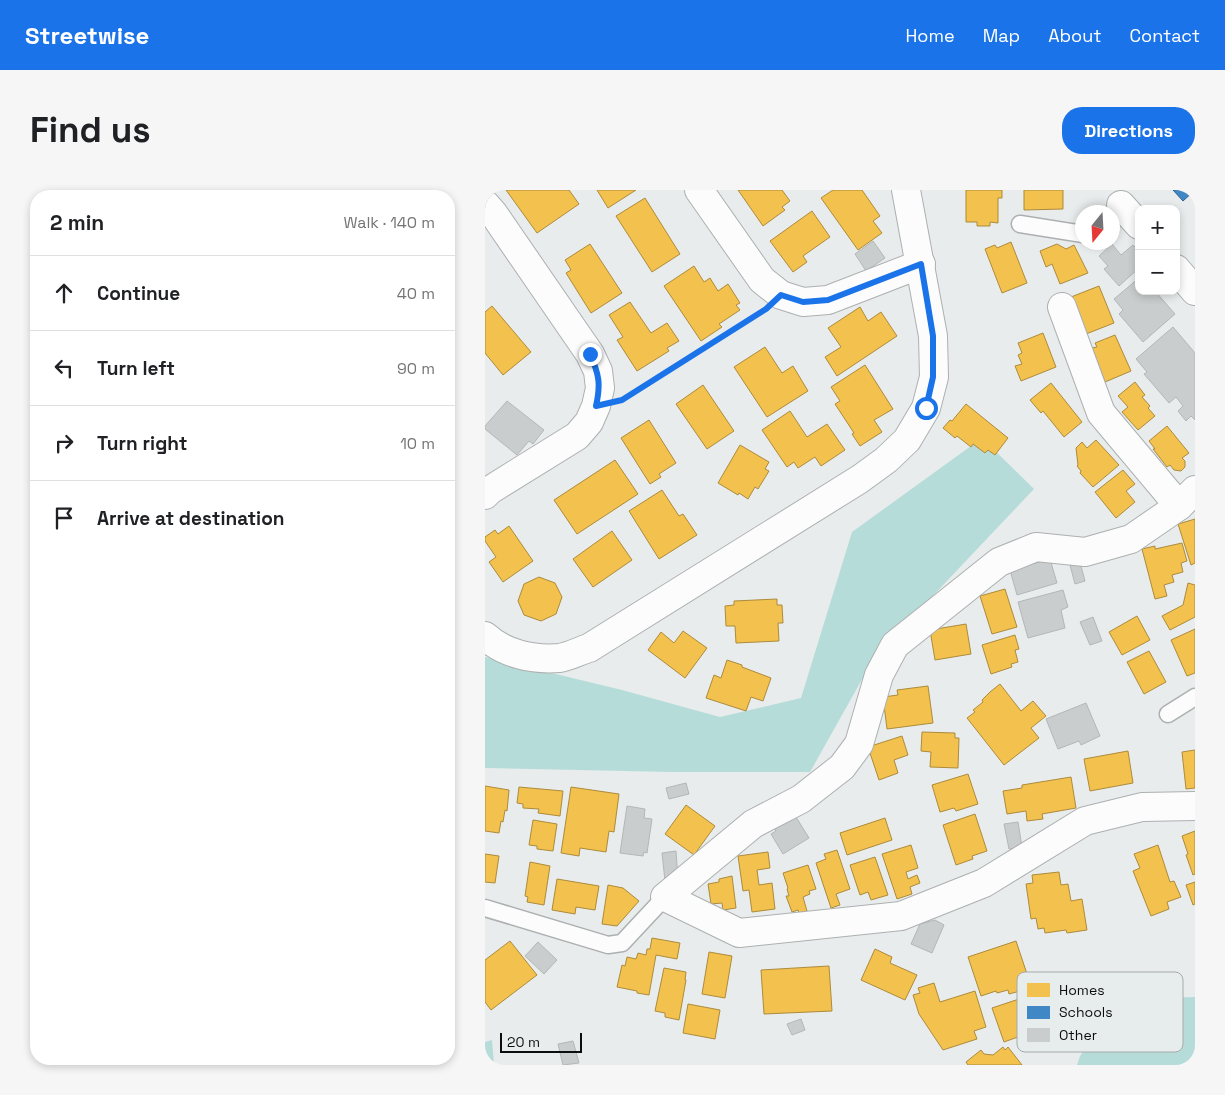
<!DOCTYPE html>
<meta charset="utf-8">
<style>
body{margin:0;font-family:"Space Grotesk",sans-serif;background:#f6f6f6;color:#202124}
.controls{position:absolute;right:15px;top:15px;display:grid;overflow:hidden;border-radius:10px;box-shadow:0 2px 8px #0003}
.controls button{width:45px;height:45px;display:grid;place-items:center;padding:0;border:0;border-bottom:1px solid #e0e0e0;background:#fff;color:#202124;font:25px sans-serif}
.compass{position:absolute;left:590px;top:15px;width:45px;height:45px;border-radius:50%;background:#fff;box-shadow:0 2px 8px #0003;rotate:198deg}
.scale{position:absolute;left:15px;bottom:12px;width:82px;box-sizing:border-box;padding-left:5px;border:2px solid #0c0e0e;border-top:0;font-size:14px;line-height:18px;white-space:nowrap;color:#0c0e0e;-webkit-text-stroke:4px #e7eded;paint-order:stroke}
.stop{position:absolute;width:15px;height:15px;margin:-11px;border:4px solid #1a73e8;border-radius:50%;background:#fff}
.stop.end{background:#1a73e8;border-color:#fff;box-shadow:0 1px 5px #0008}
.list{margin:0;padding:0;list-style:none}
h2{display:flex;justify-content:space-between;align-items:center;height:65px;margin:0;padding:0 20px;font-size:21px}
h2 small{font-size:16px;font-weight:400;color:#757577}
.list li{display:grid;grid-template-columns:32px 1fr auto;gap:15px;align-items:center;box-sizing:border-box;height:75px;padding:0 20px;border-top:1px solid #e0e0e0}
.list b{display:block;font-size:19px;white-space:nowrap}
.list em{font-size:16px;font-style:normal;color:#757577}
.icon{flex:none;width:28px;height:28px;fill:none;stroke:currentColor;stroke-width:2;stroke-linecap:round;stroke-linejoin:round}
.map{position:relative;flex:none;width:710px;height:875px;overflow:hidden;border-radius:20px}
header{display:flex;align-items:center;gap:30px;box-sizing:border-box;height:70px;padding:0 25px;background:#1a73e8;color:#fff}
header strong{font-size:24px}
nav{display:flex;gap:28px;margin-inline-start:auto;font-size:18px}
.intro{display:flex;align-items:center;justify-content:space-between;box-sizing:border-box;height:120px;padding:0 30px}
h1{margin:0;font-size:35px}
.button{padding:12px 22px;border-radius:20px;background:#1a73e8;color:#fff;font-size:18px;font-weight:700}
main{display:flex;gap:30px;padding:0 30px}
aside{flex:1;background:#fff;border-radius:20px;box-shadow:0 2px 8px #0003}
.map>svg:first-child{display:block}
</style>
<header>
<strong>Streetwise</strong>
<nav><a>Home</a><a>Map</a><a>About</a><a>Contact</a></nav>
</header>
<div class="intro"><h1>Find us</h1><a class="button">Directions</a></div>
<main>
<aside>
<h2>2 min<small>Walk · 140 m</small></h2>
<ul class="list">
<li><svg class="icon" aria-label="ahead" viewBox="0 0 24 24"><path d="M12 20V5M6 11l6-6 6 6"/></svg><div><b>Continue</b></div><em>40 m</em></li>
<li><svg class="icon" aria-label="left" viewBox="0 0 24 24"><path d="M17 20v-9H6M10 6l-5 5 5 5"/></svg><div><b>Turn left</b></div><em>90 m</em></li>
<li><svg class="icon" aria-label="right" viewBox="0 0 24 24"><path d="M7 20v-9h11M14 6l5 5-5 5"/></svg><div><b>Turn right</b></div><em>10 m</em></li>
<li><svg class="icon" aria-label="arrive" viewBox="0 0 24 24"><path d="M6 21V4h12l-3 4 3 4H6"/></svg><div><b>Arrive at destination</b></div></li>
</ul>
</aside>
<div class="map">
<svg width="710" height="875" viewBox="0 0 710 875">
<rect width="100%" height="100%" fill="#e8ecec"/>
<g fill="#b6dcda">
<polygon points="497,248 549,299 389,468 325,582 186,582 0,578 0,467 137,500 235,527 316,508 367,342"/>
<polygon points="710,807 710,875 592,875 595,866 634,809"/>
<polygon points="7,850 9,875 0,875 0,852"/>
</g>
<g fill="#f2c14e" stroke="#ad8b3b">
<polygon points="21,0 84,0 94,14 52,43"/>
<polygon points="112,0 151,0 123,18"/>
<polygon points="253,0 297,0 305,11 297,17 300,20 278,36"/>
<polygon points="348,0 377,0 395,26 388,31 397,43 373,60 336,8"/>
<polygon points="481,0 517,0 517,8 513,8 513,33 505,32 505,36 492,36 492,32 481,32"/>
<polygon points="539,0 578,0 578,19 539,20"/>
<polygon points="160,8 195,64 167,82 131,26"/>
<polygon points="327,21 345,47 318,66 322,72 308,82 285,51"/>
<polygon points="526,52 542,93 517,103 500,59 510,55 512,58"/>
<polygon points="105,54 137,103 106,123 81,83 86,80 80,70"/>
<polygon points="572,54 581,59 589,55 603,83 575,94 567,74 561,77 555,61"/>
<polygon points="209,76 219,92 225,88 233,101 243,94 255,113 251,115 255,120 234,134 237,137 216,151 179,96"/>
<polygon points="614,96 629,133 601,144 586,107"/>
<polygon points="145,112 166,143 182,133 194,151 182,158 184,161 152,181 132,150 138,147 124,125"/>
<polygon points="7,116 46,162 18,185 0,163 0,122"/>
<polygon points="375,117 383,131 396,122 412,146 352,186 340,167 356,157 343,138"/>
<polygon points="558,143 571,177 536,191 530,176 537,174 533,165 537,163 533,153"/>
<polygon points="630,145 646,181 620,192 607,158 612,157 610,153"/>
<polygon points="280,157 297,183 308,176 323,201 282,227 249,177"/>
<polygon points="380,175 408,219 389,230 397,242 375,256 367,244 369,243 350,214 355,211 346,197"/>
<polygon points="650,192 660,205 657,207 665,216 663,218 670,226 653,240 637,222 643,217 633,206"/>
<polygon points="566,193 597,232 579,247 558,221 556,223 545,210"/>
<polygon points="218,195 249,241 222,259 191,214"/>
<polygon points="481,214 523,248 510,265 503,260 500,263 488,254 486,257 472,246 470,248 458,238 465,230 467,231"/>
<polygon points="305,221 322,247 342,234 360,260 336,276 330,267 313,278 309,272 302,277 277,240"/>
<polygon points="164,230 191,273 174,284 176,287 165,294 136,248"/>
<polygon points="682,236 704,263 697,268 700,271 700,277 696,281 689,280 685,275 682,277 668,259 670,259 664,251"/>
<polygon points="611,250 634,275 608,297 595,283 596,281 592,276 593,275 591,258 597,252 602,258"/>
<polygon points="255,255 284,272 280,279 284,281 273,299 270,297 263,309 254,303 253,305 233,293"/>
<polygon points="130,270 153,304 92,344 69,310"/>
<polygon points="638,280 650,294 641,301 650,312 631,328 610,302"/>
<polygon points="177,300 194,326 198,324 212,345 174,369 144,321"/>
<polygon points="710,329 710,373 706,375 693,334"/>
<polygon points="24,336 48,371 18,392 4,372 11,367 0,351 0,347 10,340 13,344"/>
<polygon points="127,341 147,370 108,397 88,369"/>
<polygon points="697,353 702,371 696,373 698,382 687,385 689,392 679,395 682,406 670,409 657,359 670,356 670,359"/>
<polygon points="54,387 70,393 77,407 71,424 56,431 39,425 33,411 39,394"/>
<polygon points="703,393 710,395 710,427 685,440 677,426 698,415"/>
<polygon points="520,399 532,437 507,444 495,406"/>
<polygon points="292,409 292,415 297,415 298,433 293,433 294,451 251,453 250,436 241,436 240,416 249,415 249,411"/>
<polygon points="652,426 665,450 637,465 624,442"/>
<polygon points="481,434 486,464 450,470 445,440"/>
<polygon points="710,439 710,483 702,486 686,450"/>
<polygon points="198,441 222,458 200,488 163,460 176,442 189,453"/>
<polygon points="530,445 534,459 530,460 533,472 526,474 527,477 506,484 497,455"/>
<polygon points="664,461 681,492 659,504 642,472"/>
<polygon points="242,470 257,475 257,477 286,488 278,511 266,507 261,521 221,508 229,485 236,488"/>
<polygon points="515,494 536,521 548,511 561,526 546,538 554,548 519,575 482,528 490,522 488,520 498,512 497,510 505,502"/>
<polygon points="443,496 448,533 402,539 398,507 413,505 412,500"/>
<polygon points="437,542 470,543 470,548 474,548 473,578 445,577 446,562 436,561"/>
<polygon points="417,546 423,565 409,570 413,583 394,590 383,557"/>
<polygon points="710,560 710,598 701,599 697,562"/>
<polygon points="643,561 648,593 605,601 599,569"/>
<polygon points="483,584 493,614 471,621 469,618 455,622 447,595"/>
<polygon points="586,587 591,618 557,624 558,629 542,631 541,621 522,624 518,601 537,598 537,595"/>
<polygon points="0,596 24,600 22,621 20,620 18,632 16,631 14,643 0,641"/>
<polygon points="34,597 78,601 75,626 53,623 54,619 38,618 38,614 32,613"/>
<polygon points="86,597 134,604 129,642 124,641 121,662 95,658 94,666 76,663"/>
<polygon points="201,615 230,636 209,665 180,644"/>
<polygon points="490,624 502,661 487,666 488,669 471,675 458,635"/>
<polygon points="400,628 407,650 362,665 355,643"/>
<polygon points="48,630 72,634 68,661 52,659 52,656 44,655"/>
<polygon points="710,641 710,684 708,685 701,665 703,664 697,646"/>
<polygon points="426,655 433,678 421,682 423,689 432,685 435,693 425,697 427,704 412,709 397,664"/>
<polygon points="673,655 685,692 689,691 696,707 682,712 684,719 666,726 648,681 655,678 649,664"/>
<polygon points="352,660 365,699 351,704 355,715 346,718 331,673 341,669 339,664"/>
<polygon points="283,662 285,678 272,680 274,695 287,693 290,719 267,722 264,700 258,701 253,666"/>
<polygon points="0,664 14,666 10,693 0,692"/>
<polygon points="390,667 403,705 386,710 383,702 375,705 365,675"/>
<polygon points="45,672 65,676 59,715 42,712 43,707 40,706"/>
<polygon points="323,675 331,699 324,701 325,704 318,707 322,721 314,723 313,720 307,722 301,706 304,706 302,699 303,698 298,683"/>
<polygon points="574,682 576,695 583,694 586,711 597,709 602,740 582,743 581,740 560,743 559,738 553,739 551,728 546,729 541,694 548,693 547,685"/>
<polygon points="247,686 251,718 238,720 237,713 226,714 223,694 234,692 234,689"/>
<polygon points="72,689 114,696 110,720 91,717 90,724 67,720"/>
<polygon points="710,692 710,714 708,715 701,695"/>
<polygon points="123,695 138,698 154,711 132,736 117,734"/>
<polygon points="167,748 195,753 192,769 171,765 164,805 152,803 152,801 132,797 137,775 140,776 142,767 151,769 153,763 161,765 162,759 165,759"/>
<polygon points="25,751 52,785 6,820 0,812 0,770"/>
<polygon points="531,751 544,790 537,792 539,800 524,804 523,800 512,803 511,801 496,806 483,767"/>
<polygon points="390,759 407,767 405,773 432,785 420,810 376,790"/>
<polygon points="224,762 247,766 240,808 217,804"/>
<polygon points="344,776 347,821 279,824 276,780"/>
<polygon points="179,778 201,782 200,790 201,790 194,830 180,827 180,823 170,821"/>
<polygon points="449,793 455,812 490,801 501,837 489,841 492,849 458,860 434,824 428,805 435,803 433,798"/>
<polygon points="543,806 555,839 519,852 507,818"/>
<polygon points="203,814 235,820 230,849 198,843"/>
<polygon points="518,857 520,860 523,857 537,875 483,875 481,872 496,860 499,864 508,865"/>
</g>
<polygon fill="#3f88c5" stroke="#30638e" points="688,0 710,0 698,11"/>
<g fill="#cacdcd" stroke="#b4b7b7">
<polygon points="388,51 400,68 381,81 370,64"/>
<polygon points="627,54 636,65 648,55 654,61 654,78 634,96 619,79 623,76 614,66"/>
<polygon points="654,88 654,101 670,101 690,124 658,152 634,124 638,120 629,109"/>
<polygon points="688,137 710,163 710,230 706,226 701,231 693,221 698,216 691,207 684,213 659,184 662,182 651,169"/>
<polygon points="22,211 59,240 48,254 44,251 32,265 0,239 0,236"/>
<polygon points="565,369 572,393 532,405 525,380"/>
<polygon points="595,372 600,391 590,394 585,375"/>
<polygon points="578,400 583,417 576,420 580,438 543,448 533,412"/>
<polygon points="608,427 617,451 605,455 595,432"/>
<polygon points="601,513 615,546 596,555 594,551 573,559 561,529"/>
<polygon points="201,593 204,604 184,609 181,598"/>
<polygon points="142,616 160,619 159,628 167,629 162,663 159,662 158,666 135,663"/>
<polygon points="311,627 324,648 298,664 286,644 291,641 287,635"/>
<polygon points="533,632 537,657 524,659 519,634"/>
<polygon points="191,661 193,690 180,691 177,663"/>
<polygon points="450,730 459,735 447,763 426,754 435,734"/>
<polygon points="53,752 72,770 59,784 40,766"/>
<polygon points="316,829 320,840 307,845 302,834"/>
<polygon points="88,851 94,873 78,875 73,854"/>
</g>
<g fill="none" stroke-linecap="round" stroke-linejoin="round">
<defs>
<g id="lane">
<polyline points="535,34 598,44"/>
<polyline points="683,524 710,507"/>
<polyline points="0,718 123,755 137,753 180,707"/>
</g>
<g id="street">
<polyline points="214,0 277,90 296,105 318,112 343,110 436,74"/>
<polyline points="0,14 8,23 105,164 113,181 115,198 111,216 104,232 92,246 5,300 0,305"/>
<polyline points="636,15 654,35"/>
<polyline points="691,79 710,101"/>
<polyline points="577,117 616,223 694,316"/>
<polyline points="710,300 694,316 646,349 600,362 551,357 514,372 410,455 394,485 374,554 357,577 316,609 268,634 180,707 254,743 416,726 499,693 600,631 657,617 710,616"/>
<path d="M0,446c19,18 48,24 74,22 9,-1 20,-7 30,-10l271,-169 26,-19 21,-20 19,-32 8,-31 -1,-41 -27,-146"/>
</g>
</defs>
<use href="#lane" stroke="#adb0b0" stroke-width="19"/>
<use href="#street" stroke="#adb0b0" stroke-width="30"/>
<polyline stroke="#cecfcf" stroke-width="3" stroke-dasharray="2.5 2.5" stroke-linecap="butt" points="141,208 275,123"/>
<use href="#lane" stroke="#fcfcfc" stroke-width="16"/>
<use href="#street" stroke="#fcfcfc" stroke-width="28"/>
</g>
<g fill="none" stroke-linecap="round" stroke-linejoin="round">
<path stroke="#1a73e8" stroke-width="6" d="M105,164c9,20 11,30 6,52l26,-6 144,-91 15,-14 22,7 25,-2 93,-36 12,72v41l-7,31"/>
</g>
<rect x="532" y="782" width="166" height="80" rx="8" fill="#e7eded" stroke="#a5aaaa" stroke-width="1"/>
<rect x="542" y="793" width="23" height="14" fill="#f2c14e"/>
<rect x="542" y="816" width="23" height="13" fill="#3f88c5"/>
<rect x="542" y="838" width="23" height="14" fill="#cacdcd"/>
<g font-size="14" fill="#0c0e0e">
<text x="574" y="805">Homes</text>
<text x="574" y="827">Schools</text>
<text x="574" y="850">Other</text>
</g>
</svg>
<div class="controls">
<button>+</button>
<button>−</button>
</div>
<svg class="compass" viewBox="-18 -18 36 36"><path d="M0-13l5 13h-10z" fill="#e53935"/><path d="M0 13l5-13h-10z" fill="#757577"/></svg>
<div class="scale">20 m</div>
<div class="stop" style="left:441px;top:218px"></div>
<div class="stop end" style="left:105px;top:164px"></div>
</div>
</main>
